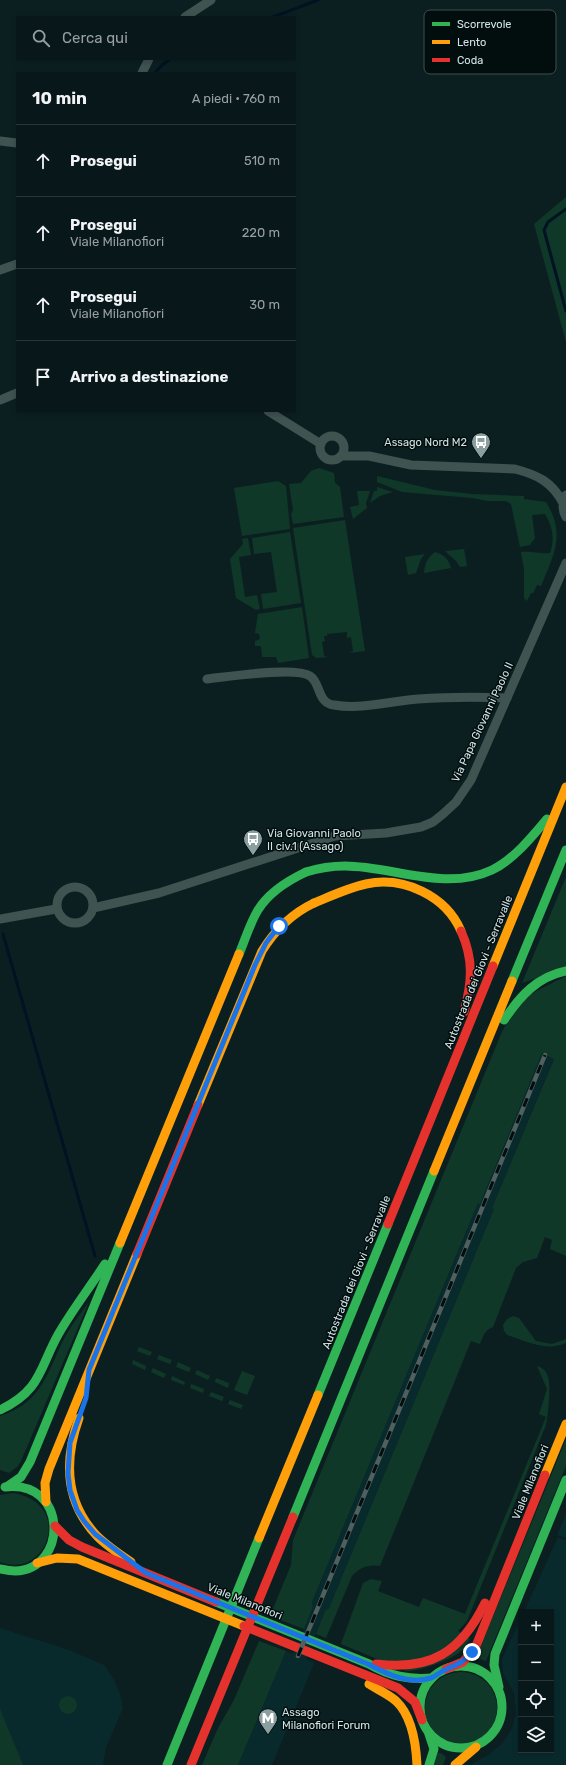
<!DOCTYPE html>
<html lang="it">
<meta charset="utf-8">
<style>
body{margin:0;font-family:Rubik,sans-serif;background:#112022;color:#f1f3f6}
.controls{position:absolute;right:12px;bottom:12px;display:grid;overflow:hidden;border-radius:0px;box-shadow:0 2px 6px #0003}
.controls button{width:36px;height:36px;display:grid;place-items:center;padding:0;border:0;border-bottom:1px solid #293638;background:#081719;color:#f1f3f6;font:20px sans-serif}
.stop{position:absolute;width:12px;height:12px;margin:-9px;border:3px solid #1a73e8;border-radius:50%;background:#fff}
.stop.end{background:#1a73e8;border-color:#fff;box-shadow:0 1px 4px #0008}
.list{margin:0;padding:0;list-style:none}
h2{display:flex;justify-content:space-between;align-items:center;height:52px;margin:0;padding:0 16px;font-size:17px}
h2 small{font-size:13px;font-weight:400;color:#989fa2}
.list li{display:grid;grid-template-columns:26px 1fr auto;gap:12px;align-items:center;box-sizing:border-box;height:72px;padding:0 16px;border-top:1px solid #293638}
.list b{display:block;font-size:15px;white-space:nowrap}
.list p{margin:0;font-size:13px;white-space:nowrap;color:#989fa2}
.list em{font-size:13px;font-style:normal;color:#989fa2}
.icon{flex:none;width:22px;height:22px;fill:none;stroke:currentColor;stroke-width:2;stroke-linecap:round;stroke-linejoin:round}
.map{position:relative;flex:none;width:566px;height:1765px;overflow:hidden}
.search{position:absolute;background:#081719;box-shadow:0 2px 6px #0003;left:16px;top:16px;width:280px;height:44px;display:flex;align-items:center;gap:10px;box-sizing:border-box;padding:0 14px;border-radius:0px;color:#989fa2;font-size:15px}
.panel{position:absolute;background:#081719;box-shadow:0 2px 6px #0003;left:16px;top:72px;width:280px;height:340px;border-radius:0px}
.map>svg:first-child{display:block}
</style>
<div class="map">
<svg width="566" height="1765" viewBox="0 0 566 1765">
<rect width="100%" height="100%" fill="#0b1f21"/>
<g fill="#092a2d">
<polygon points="542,1053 554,1058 492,1208 494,1209 329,1608 325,1611 306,1659 314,1663 272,1765 238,1765 286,1651 293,1654 304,1629 313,1607 312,1602 478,1203 480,1203"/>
<polygon points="566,1514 566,1538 557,1535"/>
<polygon points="558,1537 566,1540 566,1765 470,1765 488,1755 502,1744 512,1729 516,1713 514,1693 503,1673 502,1659 521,1618 521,1750 551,1750 551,1612 524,1612"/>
<polygon points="0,1628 69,1650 104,1665 114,1680 120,1694 123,1708 106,1747 103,1765 0,1765"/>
</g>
<g fill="#103829">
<polygon points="566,197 566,342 534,224"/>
<polygon points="319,468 334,473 335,483 340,487 344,517 293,524 291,514 293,510 289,484 301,483 311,471"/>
<path d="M377,476l58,14 37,4 52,2v3l22,3c20,32 8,52 -5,84l-4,-1 -4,8h-2l-4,8 -3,-3v-29l-3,-17c10,-1 19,2 29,1 5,-14 3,-26 -5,-39l-13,1 3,23 -5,7 -10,2 -9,-43 -5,-3h-18l-16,-3 -70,-6 -25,-10z"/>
<polygon points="278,481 286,486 290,529 242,536 234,488"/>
<polygon points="377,487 393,492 380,496 370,503 374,491 377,491"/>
<polygon points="357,491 370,491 366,503 367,508 353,519 350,507 359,505"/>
<polygon points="345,520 365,651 349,653 353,651 351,637 347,638 347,632 327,634 327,636 324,636 325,641 322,642 324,656 328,657 316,658 312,655 293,528"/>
<polygon points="290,532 301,603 263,609 261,594 277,592 271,552 254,554 252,538"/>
<polygon points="248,538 251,555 239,557 245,597 257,595 260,609 256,610 236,598 230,559 243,544 242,539"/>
<polygon points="464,549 467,566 460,567 456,561 445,551"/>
<path d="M435,552c9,2 14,8 16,16l-27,5c1,-10 3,-15 11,-21z"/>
<polygon points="425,554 421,559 416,573 408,575 405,557"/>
<polygon points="302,607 309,658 278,663 276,657 262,657 261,646 255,646 255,641 258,640 260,638 259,634 255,633 258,614"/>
<polygon points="566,877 566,968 522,983"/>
<path d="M566,976v280l-16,-7 2,-9 -7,-3 -8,21 -14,4 -7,6 -23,59c-8,3 -10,9 -13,17l-9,-3 -91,225c-11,-2 -20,1 -28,10l-26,62 -10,-4 9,-23 4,-3 165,-399 -2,-1 62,-149 -12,-6 -62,151 -2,-1 -166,399 1,5 -9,22 -34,-13 21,-51 2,-25 208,-506 8,-16 16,-21z"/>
<path d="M89,1302l-68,159 -4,6 -8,6 -9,-3v-54c44,-14 47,-45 66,-81 7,-12 15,-22 23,-33z"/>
<path d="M513,1316l6,2 17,23 16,3 14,-5v4c-20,9 -40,-2 -59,-8l-3,-4 -1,-6 4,-6z"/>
<polygon points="139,1347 152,1352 150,1356 137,1351"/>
<polygon points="159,1355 172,1360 170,1364 157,1359"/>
<polygon points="133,1360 146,1366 145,1370 132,1364"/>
<polygon points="178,1362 191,1368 189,1372 176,1367"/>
<path d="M537,1366c5,1 10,6 11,11 3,9 0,38 -2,48l-79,196 -9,10 12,8c-3,5 -5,9 -10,13 -10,8 -42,20 -54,19l-65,-27 22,-61 8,-4 11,2 -4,10 41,16 4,-9 42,16 81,-197 -7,-3 8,-25z"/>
<polygon points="153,1368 166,1374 164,1378 151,1372"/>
<polygon points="197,1370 210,1376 208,1380 195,1374"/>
<polygon points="242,1371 255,1376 247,1395 234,1390"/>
<polygon points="172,1376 185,1382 184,1385 171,1380"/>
<polygon points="216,1378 229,1383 228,1388 215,1382"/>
<polygon points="191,1384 204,1389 203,1393 190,1388"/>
<polygon points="211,1392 224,1397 222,1401 209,1396"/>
<polygon points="230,1400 243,1405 241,1409 228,1404"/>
<polygon points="566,1439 566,1466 486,1661 476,1658"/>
<path d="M13,1493c61,10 35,87 -13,69v-67z"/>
<polygon points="259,1641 286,1651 238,1765 202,1765 218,1728 234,1700"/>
<circle cx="461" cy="1708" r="36"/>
<circle cx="68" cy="1705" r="9"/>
<polygon points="0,1709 23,1765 0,1765"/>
<polygon points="438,1753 441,1753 446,1757 443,1765 433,1765"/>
</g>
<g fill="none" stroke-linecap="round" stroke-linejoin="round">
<g stroke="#011322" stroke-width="3">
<polyline points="273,17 318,0"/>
<polyline points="155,73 161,66 170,59"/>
<polyline points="566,209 548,222 544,230 566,311"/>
<polyline points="3,934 95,1256"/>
</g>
<g stroke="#3f5351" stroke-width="9">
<polyline points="185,17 211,0"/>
<polyline points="142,73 149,59"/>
<polyline points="0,141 17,143"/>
<polyline points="0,270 17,264"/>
<polyline points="0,400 17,393"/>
<polyline points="268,411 321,444"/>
<circle cx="332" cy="448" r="12"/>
<path d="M341,456h28l42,9 104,4c23,6 37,13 48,34"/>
<path d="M566,495c-4,8 -4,15 0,22"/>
<path d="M207,679c20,-2 88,-13 103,-3 11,7 7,27 24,29 28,5 56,-4 84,-6 30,-2 60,-2 89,-1"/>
<circle cx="75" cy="905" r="18"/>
<polyline points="93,908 159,893 335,836 386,833 421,827 433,822 443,814 456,802 471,780 566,563"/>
<polyline points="0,919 56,909"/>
</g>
<g stroke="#30b455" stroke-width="9">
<path d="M306,872c13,-4 25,-6 39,-6 47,0 100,26 147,4 21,-10 40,-33 55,-51"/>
<path d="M239,954c6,-14 11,-31 19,-44 11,-18 29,-29 48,-38"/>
<polyline points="512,981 566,850"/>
<path d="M504,1020c16,-24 33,-43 62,-49"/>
<polyline points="318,1395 388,1224"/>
<path d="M0,1410c42,-20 39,-42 59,-77 14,-24 31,-46 46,-69"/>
<polyline points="8,1486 21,1477 30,1462 120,1243"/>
<polyline points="293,1517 434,1171"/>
<path d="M0,1569c5,1 10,2 15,2 54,-2 53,-92 -10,-84"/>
<path d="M216,1602l153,62c21,12 39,16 63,14"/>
<circle cx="461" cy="1707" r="41"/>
<polyline points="499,1687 494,1665 495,1654 566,1480"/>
<polyline points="429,1734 434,1749 429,1765"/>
<polyline points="167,1765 259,1538"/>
</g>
<g stroke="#ff9f0a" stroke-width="9">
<path d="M314,903c17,-7 34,-15 52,-19 38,-8 80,12 95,47"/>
<polyline points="493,966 566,787"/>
<path d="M198,1105l64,-154c13,-21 29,-37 52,-48"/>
<polyline points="434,1171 512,981"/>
<polyline points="120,1243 239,954"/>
<path d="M79,1418c-15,42 -14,84 18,118 10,10 22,18 34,26"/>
<polyline points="545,1475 566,1424"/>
<polyline points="46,1502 45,1483 49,1469 137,1254"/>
<polyline points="259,1538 318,1395"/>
<polyline points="37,1563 57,1558 78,1559 244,1626"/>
<path d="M369,1684c9,6 19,10 27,17 16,15 20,43 21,64"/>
<polyline points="455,1765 476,1747"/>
</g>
<g stroke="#e5322d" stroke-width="9">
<path d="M461,931c13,29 11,51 3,81"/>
<polyline points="388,1224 493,966"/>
<polyline points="137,1254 198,1105"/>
<polyline points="55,1526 69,1540 82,1547 216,1602"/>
<polyline points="244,1626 398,1688 415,1702 422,1720"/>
<path d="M376,1664c55,7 85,-12 109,-61"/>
<polyline points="446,1669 463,1662 476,1646 545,1475"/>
<polyline points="191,1765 293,1517"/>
</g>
<defs>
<polyline id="rail" points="298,1656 545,1055"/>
</defs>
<use href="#rail" stroke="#4f605e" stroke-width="4.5"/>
<use href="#rail" stroke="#020d0e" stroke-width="3" stroke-dasharray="9" stroke-linecap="butt"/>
</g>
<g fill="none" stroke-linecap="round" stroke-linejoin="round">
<path stroke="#1a73e8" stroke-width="5" d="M279,926l-13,17 -11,22 -166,405 -3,28 -16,45 -2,30 2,17 7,20 7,11 11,13 51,39 222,91c19,10 41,21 63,14 5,-2 10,-7 16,-9 11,-5 18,-8 25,-17"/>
</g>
<defs>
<symbol id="bus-pin" viewBox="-11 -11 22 30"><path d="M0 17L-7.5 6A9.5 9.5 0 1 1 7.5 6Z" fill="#8c9fa0" stroke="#020d0e"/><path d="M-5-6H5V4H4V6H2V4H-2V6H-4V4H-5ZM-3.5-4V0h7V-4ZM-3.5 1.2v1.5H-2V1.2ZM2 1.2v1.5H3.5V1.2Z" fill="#fff"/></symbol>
<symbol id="metro-pin" viewBox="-11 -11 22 30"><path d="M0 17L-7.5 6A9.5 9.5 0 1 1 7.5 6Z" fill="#8c9fa0" stroke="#020d0e"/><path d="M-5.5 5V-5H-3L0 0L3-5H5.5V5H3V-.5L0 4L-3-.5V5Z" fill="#fff"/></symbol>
</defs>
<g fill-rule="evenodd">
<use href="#bus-pin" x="470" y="431" width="22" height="30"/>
<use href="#bus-pin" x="242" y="828" width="22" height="30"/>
<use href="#metro-pin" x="257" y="1707" width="22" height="30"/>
</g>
<g text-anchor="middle" stroke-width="3" stroke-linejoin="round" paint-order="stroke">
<g font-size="11" fill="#d2e4e5" stroke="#020d0e" text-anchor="start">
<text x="467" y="446" text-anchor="end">Assago Nord M2</text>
<text x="267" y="837">Via Giovanni Paolo<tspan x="267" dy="13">II civ.1 (Assago)</tspan></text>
<text x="282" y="1716">Assago<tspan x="282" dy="13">Milanofiori Forum</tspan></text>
</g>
<g font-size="11" fill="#d2e4e5" stroke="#020d0e">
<text transform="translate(482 722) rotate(-65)" y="4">Via Papa Giovanni Paolo II</text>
<text transform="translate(478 972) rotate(-68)" y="4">Autostrada dei Giovi - Serravalle</text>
<text transform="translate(356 1272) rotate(-68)" y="4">Autostrada dei Giovi - Serravalle</text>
<text transform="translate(530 1482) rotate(-68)" y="4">Viale Milanofiori</text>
<text transform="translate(245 1601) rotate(22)" y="4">Viale Milanofiori</text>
</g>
</g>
<rect x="424" y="10" width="132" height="64" rx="6" fill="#020d0e" stroke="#404e4e" stroke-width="1"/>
<rect x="432" y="22" width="18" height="4" fill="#30b455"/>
<rect x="432" y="40" width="18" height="4" fill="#ff9f0a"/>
<rect x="432" y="58" width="18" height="4" fill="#e5322d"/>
<g font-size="11" fill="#d2e4e5">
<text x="457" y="28">Scorrevole</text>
<text x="457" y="46">Lento</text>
<text x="457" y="64">Coda</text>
</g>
</svg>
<div class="controls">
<button>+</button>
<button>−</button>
<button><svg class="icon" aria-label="locate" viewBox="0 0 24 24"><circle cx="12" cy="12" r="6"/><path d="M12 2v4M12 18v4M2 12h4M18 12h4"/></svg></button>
<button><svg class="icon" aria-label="layers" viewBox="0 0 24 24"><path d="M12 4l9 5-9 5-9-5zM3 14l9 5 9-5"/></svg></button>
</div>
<div class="stop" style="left:279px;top:926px"></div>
<div class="stop end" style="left:472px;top:1652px"></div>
<div class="search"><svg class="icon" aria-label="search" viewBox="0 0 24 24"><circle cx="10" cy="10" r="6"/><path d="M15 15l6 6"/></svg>Cerca qui</div>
<section class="panel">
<h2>10 min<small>A piedi · 760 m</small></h2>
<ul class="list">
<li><svg class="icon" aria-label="ahead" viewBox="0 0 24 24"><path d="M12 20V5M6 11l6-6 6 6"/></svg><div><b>Prosegui</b></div><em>510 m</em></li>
<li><svg class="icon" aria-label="ahead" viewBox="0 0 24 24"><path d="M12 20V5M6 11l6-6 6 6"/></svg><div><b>Prosegui</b><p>Viale Milanofiori</p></div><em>220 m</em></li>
<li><svg class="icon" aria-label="ahead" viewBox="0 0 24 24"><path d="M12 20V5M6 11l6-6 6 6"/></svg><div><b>Prosegui</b><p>Viale Milanofiori</p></div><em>30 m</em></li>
<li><svg class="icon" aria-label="arrive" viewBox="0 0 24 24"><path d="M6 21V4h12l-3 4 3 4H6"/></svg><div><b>Arrivo a destinazione</b></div></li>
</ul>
</section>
</div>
